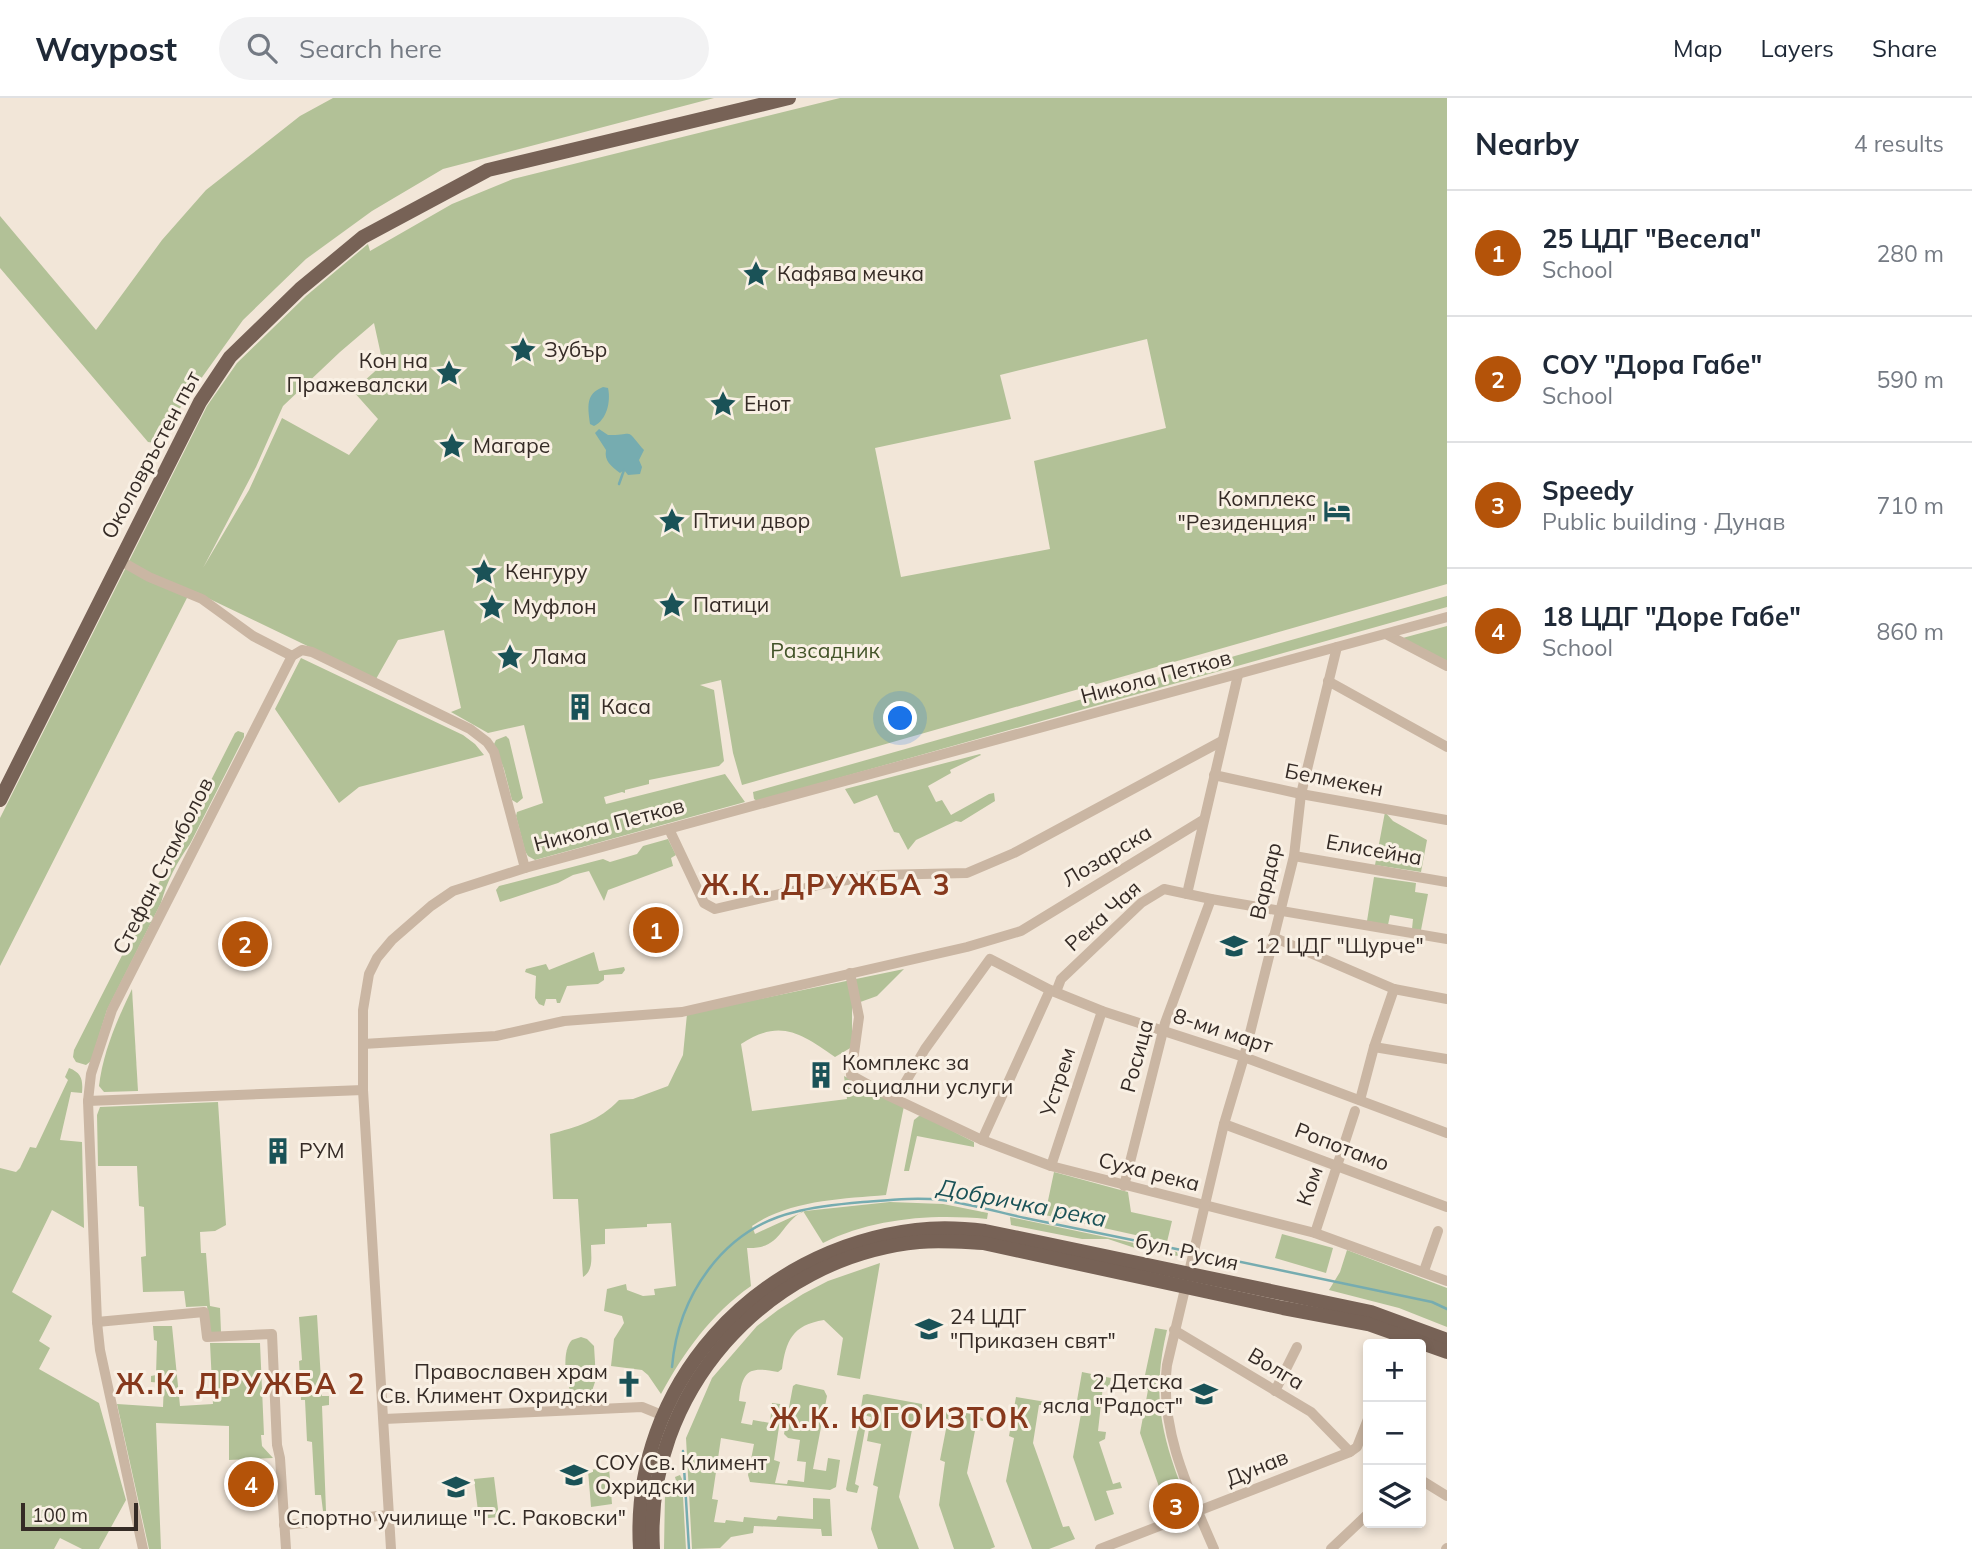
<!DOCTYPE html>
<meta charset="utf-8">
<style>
body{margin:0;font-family:Mulish,sans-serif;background:#f2f2f3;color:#1f2937}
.controls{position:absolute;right:21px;bottom:21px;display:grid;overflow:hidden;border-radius:7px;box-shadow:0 4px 10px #0003}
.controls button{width:63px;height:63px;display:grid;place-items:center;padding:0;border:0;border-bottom:2px solid #e0e1e3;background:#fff;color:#1f2937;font:35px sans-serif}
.scale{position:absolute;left:21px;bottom:18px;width:117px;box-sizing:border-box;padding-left:7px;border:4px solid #352b26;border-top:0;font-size:19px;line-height:24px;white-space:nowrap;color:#352b26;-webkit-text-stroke:5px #f9f0e4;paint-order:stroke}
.you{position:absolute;left:901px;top:621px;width:24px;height:24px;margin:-18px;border:5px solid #fff;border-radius:50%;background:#1a73e8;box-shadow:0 0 0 10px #1a73e833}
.badge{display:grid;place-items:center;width:46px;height:46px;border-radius:50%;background:#b45309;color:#fff;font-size:23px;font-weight:700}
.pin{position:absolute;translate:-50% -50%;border:4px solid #fff;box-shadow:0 2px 7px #0006}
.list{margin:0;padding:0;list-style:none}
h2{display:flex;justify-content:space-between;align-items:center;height:91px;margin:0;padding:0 28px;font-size:30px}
h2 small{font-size:23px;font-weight:400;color:#747a83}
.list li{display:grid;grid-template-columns:46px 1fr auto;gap:21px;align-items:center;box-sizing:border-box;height:126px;padding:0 28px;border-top:2px solid #e0e1e3}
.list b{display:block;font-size:26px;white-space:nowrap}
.list p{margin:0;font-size:23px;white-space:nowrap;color:#747a83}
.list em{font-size:23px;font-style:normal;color:#747a83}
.icon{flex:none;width:38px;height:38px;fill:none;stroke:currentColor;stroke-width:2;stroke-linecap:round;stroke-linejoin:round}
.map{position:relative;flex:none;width:1447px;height:1451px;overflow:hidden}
header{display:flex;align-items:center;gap:42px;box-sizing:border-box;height:98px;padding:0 35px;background:#fff;border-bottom:2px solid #e0e1e3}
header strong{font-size:33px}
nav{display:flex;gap:38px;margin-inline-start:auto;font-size:24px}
.search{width:490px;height:63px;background:#f2f2f3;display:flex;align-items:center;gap:18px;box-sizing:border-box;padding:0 24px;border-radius:38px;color:#747a83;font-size:26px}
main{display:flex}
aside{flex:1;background:#fff}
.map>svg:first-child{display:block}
</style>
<header>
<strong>Waypost</strong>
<div class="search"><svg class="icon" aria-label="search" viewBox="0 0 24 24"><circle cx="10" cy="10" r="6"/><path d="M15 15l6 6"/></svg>Search here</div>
<nav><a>Map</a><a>Layers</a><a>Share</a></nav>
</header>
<main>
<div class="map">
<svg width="1447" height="1451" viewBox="0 0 1447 1451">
<rect width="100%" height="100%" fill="#f2e6d8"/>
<g fill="#b2c197" fill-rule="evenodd">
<polygon points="333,0 714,0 443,71 372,113 306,161 243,222 155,345 148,344 0,170 0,118 96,232 162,142 206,92 300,18"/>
<path d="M840,0h607v486l-705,201 -9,-32 -12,-73 -21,5 14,5 10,71 -5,5 -70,14v4l-24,6v3l-3,-1 -18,5 2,7 119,-30 20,28 -210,58 -7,-4 -3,-5 -9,-35 1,-4 26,-9 -19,-78 -36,8 -37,-21 10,-4 -17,-78 -46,10 -22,39 -185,-89 -191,376v-148l207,-412 30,-43 69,-67 62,-52 2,7 82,-47 61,-25zM374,225l9,41 -30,27 25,28 -29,36 -67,-37 -33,72 -46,78 53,-101 27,-61 57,-54zM1147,241l19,89 -132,33 16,88 -149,28 -26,-129 136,-29 -11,-44z"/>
<polygon points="1447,498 1447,509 757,703 754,701 753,694"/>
<polygon points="1447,528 1447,565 1399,541"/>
<polygon points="301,560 463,637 475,646 484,657 359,689 339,705 275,611"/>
<path d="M238,633l6,2v4l-54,107c-13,18 -23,37 -29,59l-54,107 -16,51 -5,4 -10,-3 -3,-5 1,-7 161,-317z"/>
<polygon points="506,638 509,641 523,700 517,705 512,702 504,671 494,646 496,642"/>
<polygon points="980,656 981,657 950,672 951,675 928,688 936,704 942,702 951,717 989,696 994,695 995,703 961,724 956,723 916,742 908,752 899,735 894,734 877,697 854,706 845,691"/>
<polygon points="1385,714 1393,723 1427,742 1421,774 1375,767"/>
<polygon points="668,741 676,757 671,760 673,768 608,792 604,803 589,773 573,777 558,785 500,804 496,792 499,788 603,761 610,764 637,756 643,748"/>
<polygon points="1374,779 1416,785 1415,794 1428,796 1421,832 1412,831 1413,821 1390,817 1388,827 1367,823"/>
<polygon points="594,854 599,873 624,869 625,872 622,876 604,877 604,882 598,886 567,888 560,905 557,905 556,901 546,901 544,908 539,906 535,900 536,878 525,874 526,871 546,866 549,872"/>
<path d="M904,871l-27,27 -25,9v42l-17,10c-34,-23 -54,-39 -94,-13l11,67 95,-12 -3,-23 60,30 -18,89c-45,4 -96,5 -134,31l3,8 50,-23 85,-9 53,2 45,9 -1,6c-55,-5 -113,-1 -164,24l-20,-32c-25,15 -21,38 -56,37l4,38c-40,28 -67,66 -90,108l-13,-19 -6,-5 -31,-4 3,-27 10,-16 -2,-7 -18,-5 3,-22 19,-5 1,6 16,6 12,-1 -1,-6 22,-3 -5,-63 -24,1v3l-42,2v15l-14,1c0,12 3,25 -8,32l-5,-78h-25l-3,-65c27,-7 49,-13 69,-34l14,-1 35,-13 15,-31 4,-41z"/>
<path d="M132,891l6,102 -34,1 -5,-6c4,-34 18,-66 33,-97z"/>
<path d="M69,970c13,5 14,12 13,25l-11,-1 -11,48 22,2 2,86 -32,-18 -40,82 40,24 -13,25 11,7 -11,21 60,34 27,97 -27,49h-17l-22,-11 -6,11h-54v-381l16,4 4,-4 10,-21 6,1 32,-68 -3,-3z"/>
<polygon points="218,1004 226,1127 215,1133 200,1134 201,1155 206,1155 210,1208 220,1210 221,1234 210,1235 207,1208 186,1209 184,1193 143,1194 141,1159 146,1158 144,1109 139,1108 137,1068 98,1068 97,1017 100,1009"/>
<polygon points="919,1018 923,1018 974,1044 974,1049 917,1038 909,1073 904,1073 914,1022"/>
<polygon points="1054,1074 1128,1094 1131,1114 1172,1123 1167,1144 1045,1117"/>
<polygon points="1010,1119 1177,1154 1178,1158 1138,1151 1108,1141 1082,1141 1011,1127"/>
<polygon points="1282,1136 1333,1150 1326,1175 1275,1160"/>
<polygon points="1347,1152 1447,1190 1447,1229 1399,1210 1329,1192 1340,1174"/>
<path d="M880,1165l-20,116 -23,-4 6,-37 -19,-18c-32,5 -38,21 -42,49l-4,3c-29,-6 -36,-2 -39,29l7,1 -5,21 11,2 1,-5 17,3 2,-20 8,1 2,3 -8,53 6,2 -5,21 12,1 1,-4 16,2 2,-20 -9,-1 3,-21 -12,-2 -4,-4 9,-48 3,-2 28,6 3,6 -14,73 13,2 2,-13 12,2 -4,27 -6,3 -80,-8 -2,-7 6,-31 -33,-6 -9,61 6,1 -4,22 11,1 1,-3 17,2 1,-5 32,3 2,-4 35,3v-21l17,1 2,37h-10l-1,-7 -67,-3 -1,7 -22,4 -11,11 -28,1 -6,-111 26,-60 45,-52 21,-16 25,-16 25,-13z"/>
<polygon points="317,1217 322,1298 329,1298 329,1307 322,1308 326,1413 323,1413 321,1397 315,1397 312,1344 307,1343 305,1302 301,1302 299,1263 302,1262 299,1219"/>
<polygon points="153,1228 172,1228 180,1308 213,1306 210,1245 260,1245 264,1337 261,1337 262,1348 273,1360 229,1362 229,1328 156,1325 161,1451 149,1451 117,1306 163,1309 164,1285 151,1284 151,1278 156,1277 157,1243 154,1242"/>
<path d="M1155,1230l12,2c-15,63 -7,101 16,161l-20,7 -23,-65 8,-43 -6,-1z"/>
<path d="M581,1239l6,2 7,7 2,33 -4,12 -12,3 -10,-4c-5,-12 -8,-40 2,-50z"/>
<polygon points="1082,1274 1111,1280 1109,1289 1103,1288 1098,1333 1106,1334 1105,1341 1099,1344 1113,1386 1120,1384 1122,1390 1106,1393 1114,1416 1095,1423 1073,1359 1081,1316 1075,1314"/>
<polygon points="867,1296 922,1306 922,1312 916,1311 899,1399 919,1451 878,1451 871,1431 878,1389 873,1387 881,1346 867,1343 871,1319 860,1316 863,1297"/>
<polygon points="1016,1299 1046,1304 1045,1307 1039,1307 1033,1345 1063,1429 1069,1428 1075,1441 1049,1451 1032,1451 1006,1383 1014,1340 1009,1338"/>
<polygon points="938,1310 977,1317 983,1321 983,1323 977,1322 967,1375 995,1449 990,1451 954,1451 939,1407 945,1364 940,1362 948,1321 934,1318 935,1311"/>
<polygon points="860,1320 867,1321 855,1386 859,1388 857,1395 847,1393 846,1391"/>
<polygon points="609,1370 612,1406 591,1409 588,1372"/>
<polygon points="680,1377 682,1381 686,1451 664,1451 665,1396 667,1391 674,1391 677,1386 675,1379"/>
<polygon points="494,1379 499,1419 479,1421 474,1381"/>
</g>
<g fill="#76acb0">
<path d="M603,289l5,1c3,13 -1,32 -14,38l-4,-2c-2,-17 -5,-30 13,-37z"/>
<path d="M599,331l9,6c28,0 16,-8 36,15l-5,10 3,7 -2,7 -12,1 -4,-5 -4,3c-9,-7 -16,-12 -14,-23l-11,-17z"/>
</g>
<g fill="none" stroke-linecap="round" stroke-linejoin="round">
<g stroke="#76acb0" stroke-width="2.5">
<polyline points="619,386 624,372"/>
<polyline points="1198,1155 1432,1204 1447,1211"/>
<path d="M672,1269c6,-71 51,-138 123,-155 22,-6 45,-8 68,-10 26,-2 53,-5 79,-2 28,4 56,12 83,18 56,11 111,23 166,34"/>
<polyline points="683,1353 689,1451"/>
</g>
<g stroke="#cab6a3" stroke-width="10">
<polyline points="119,462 149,479 202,501 253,538 292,558"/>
<polyline points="1386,536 1447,568"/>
<polyline points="1328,583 1447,649"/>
<polyline points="1214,677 1301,696 1447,722"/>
<polyline points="669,731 704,805 715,811 823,786 877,777 967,775 1014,755 1222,643"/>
<polyline points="1294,758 1447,784"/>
<polyline points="1187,796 1238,577"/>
<polyline points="1273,839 1394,891 1447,901"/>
<polyline points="850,875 859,919 851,977 887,997 982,1042 1051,1068 1315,1135 1447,1183"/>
<polyline points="1056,894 1061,881 1141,805 1164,791 1211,801 1447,841"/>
<polyline points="363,946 496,938 564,923 682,914 967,849 1021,833 1203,722"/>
<polyline points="1374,949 1447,961"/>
<polyline points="896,1000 925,951 990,861 1050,892 1102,913 1244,959 1447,1035"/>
<polyline points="1360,1002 1374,949 1394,891"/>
<polyline points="88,1003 363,992"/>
<polyline points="1224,1026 1447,1109"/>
<polyline points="982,1042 1050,892"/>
<polyline points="1051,1068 1102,913"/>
<polyline points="1124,1088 1165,925 1211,801"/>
<polyline points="1315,1135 1355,1013"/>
<polyline points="1424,1173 1438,1133"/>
<polyline points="97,1224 204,1214 207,1239 272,1236 277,1347 280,1360 286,1451"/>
<polyline points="1174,1232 1311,1314 1350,1354"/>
<polyline points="1275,1293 1297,1249"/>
<polyline points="384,1321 642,1309 664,1318"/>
<polyline points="1421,1382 1447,1398"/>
<polyline points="284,1427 389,1417"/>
<polyline points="143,1451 100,1252 97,1224 88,1003 91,976 112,912 292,558 302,552 312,554 470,631 487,644 494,654 525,770"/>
<polyline points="391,1451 363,992 363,912 369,876 377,860 392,842 431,808 453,793 525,770 1447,519"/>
<polyline points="1100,1451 1350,1354 1357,1349 1368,1321"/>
<path d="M1214,1451c-25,-58 -55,-120 -47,-184l57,-241 20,-67 50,-201 7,-62 36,-147"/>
<polyline points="1331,1451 1368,1416"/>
<polyline points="1446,1451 1447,1450"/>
</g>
<g stroke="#776256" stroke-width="14">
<polyline points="0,702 200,304 230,259 300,191 363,139 488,72 789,0"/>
<path d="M640,1451c-10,-164 116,-300 276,-319 23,-3 46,-2 69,1l386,81 76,28"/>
<path d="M653,1451c-9,-155 112,-292 266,-307 22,-2 43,0 64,1l300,65 85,16 79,28"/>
</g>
</g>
<defs>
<symbol id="sight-bare" viewBox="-9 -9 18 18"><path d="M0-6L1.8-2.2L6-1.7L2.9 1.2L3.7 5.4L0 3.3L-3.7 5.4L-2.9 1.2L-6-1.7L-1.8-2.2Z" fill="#1a5257" stroke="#f9f0e4" stroke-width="2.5" paint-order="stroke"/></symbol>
<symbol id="hotel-bare" viewBox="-9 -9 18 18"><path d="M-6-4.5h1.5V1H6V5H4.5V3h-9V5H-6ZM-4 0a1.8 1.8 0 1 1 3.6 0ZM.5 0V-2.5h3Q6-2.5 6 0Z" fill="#1a5257" stroke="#f9f0e4" stroke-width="2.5" paint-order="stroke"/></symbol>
<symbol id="building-bare" viewBox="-9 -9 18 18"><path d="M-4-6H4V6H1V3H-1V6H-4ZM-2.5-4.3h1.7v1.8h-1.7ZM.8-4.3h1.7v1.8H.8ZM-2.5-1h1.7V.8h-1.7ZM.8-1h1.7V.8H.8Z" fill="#1a5257" stroke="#f9f0e4" stroke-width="2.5" paint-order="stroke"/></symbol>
<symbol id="school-bare" viewBox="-9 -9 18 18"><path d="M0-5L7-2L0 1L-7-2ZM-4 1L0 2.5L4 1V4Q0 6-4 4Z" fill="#1a5257" stroke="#f9f0e4" stroke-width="2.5" paint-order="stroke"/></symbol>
<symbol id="church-bare" viewBox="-9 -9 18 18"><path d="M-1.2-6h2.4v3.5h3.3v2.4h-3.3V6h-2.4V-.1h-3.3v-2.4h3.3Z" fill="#1a5257" stroke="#f9f0e4" stroke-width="2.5" paint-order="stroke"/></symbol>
</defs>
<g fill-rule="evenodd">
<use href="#sight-bare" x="737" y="157" width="38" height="38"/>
<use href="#sight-bare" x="504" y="233" width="38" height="38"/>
<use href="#sight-bare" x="430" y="256" width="38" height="38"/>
<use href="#sight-bare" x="704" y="287" width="38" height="38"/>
<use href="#sight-bare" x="433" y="329" width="38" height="38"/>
<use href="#hotel-bare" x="1318" y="394" width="38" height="38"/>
<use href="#sight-bare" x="653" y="404" width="38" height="38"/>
<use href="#sight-bare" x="465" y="455" width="38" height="38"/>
<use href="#sight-bare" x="653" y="488" width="38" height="38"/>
<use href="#sight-bare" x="473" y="490" width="38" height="38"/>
<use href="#sight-bare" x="491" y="540" width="38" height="38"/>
<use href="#building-bare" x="561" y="590" width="38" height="38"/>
<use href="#school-bare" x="1215" y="829" width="38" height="38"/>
<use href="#building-bare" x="802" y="958" width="38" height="38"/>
<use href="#building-bare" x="259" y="1034" width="38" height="38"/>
<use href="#school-bare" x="910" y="1212" width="38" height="38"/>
<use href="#church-bare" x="610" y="1267" width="38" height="38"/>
<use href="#school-bare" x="1185" y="1277" width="38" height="38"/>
<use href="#school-bare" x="555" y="1358" width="38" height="38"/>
<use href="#school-bare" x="437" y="1370" width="38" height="38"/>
</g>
<g text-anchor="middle" stroke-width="6" stroke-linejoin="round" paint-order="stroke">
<g font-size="21" fill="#352b26" stroke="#f9f0e4" text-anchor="start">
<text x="777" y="183">Кафява мечка</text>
<text x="544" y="259">Зубър</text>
<text x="428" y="270" text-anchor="end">Кон на<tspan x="428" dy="24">Пражевалски</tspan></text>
<text x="744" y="313">Енот</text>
<text x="473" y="355">Магаре</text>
<text x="1316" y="408" text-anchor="end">Комплекс<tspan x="1316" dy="24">"Резиденция"</tspan></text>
<text x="693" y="430">Птичи двор</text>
<text x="505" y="481">Кенгуру</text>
<text x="693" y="514">Патици</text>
<text x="513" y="516">Муфлон</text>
<text x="531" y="566">Лама</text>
<text x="601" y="616">Каса</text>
<text x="1255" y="855">12 ЦДГ "Щурче"</text>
<text x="842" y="972">Комплекс за<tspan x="842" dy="24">социални услуги</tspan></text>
<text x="299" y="1060">РУМ</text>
<text x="950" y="1226">24 ЦДГ<tspan x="950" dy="24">"Приказен свят"</tspan></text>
<text x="608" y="1281" text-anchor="end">Православен храм<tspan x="608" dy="24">Св. Климент Охридски</tspan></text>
<text x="1183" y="1291" text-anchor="end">2 Детска<tspan x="1183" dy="24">ясла "Радост"</tspan></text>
<text x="595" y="1372">СОУ Св. Климент<tspan x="595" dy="24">Охридски</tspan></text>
<text x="456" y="1427" text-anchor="middle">Спортно училище "Г.С. Раковски"</text>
</g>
<g font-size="21" fill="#352b26" stroke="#f9f0e4">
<text transform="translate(151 357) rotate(-62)" y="7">Околовръстен път</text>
<text transform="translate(1156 579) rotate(-15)" y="7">Никола Петков</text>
<text transform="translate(1334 682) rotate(11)" y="7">Белмекен</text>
<text transform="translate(609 727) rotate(-15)" y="7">Никола Петков</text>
<text transform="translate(1374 752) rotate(10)" y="7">Елисейна</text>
<text transform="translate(1107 758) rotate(-31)" y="7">Лозарска</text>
<text transform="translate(163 768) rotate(-63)" y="7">Стефан Стамболов</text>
<text transform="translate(1266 783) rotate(-77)" y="7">Вардар</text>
<text transform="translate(1103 818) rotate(-42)" y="7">Река Чая</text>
<text transform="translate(1223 933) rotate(18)" y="7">8-ми март</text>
<text transform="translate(1137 958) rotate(-75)" y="7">Росица</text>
<text transform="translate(1058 984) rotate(-72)" y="7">Устрем</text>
<text transform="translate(1342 1049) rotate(21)" y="7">Ропотамо</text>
<text transform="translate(1149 1074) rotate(14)" y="7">Суха река</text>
<text transform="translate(1310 1088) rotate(-71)" y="7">Ком</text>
<text transform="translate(1187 1154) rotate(13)" y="7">бул. Русия</text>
<text transform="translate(1276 1271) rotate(31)" y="7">Волга</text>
<text transform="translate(1257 1370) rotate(-22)" y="7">Дунав</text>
</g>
<g font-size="21" fill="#435429" stroke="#f9f0e4">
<text x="825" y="560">Разсадник</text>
</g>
<g font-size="23" font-style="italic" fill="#1a5257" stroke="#f9f0e4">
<text transform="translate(1022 1105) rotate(11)" y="8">Добричка река</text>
</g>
<g font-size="28" font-weight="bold" letter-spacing="2" fill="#86381c" stroke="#f9f0e4">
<text x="826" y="797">Ж.К. ДРУЖБА 3</text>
<text x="241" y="1296">Ж.К. ДРУЖБА 2</text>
<text x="900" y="1330">Ж.К. ЮГОИЗТОК</text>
</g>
</g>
</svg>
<div class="controls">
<button>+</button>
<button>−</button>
<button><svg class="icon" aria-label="layers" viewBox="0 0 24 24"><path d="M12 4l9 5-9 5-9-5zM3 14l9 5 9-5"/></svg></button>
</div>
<div class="scale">100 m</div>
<div class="you"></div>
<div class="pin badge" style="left:656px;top:832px">1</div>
<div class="pin badge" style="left:245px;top:846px">2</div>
<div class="pin badge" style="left:1176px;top:1408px">3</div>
<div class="pin badge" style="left:251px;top:1386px">4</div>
</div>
<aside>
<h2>Nearby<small>4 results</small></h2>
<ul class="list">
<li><span class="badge">1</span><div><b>25 ЦДГ &quot;Весела&quot;</b><p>School</p></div><em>280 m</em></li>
<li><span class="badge">2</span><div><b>СОУ &quot;Дора Габе&quot;</b><p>School</p></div><em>590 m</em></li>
<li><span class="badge">3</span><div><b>Speedy</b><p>Public building · Дунав</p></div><em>710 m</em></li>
<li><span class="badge">4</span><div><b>18 ЦДГ &quot;Доре Габе&quot;</b><p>School</p></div><em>860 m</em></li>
</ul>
</aside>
</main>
